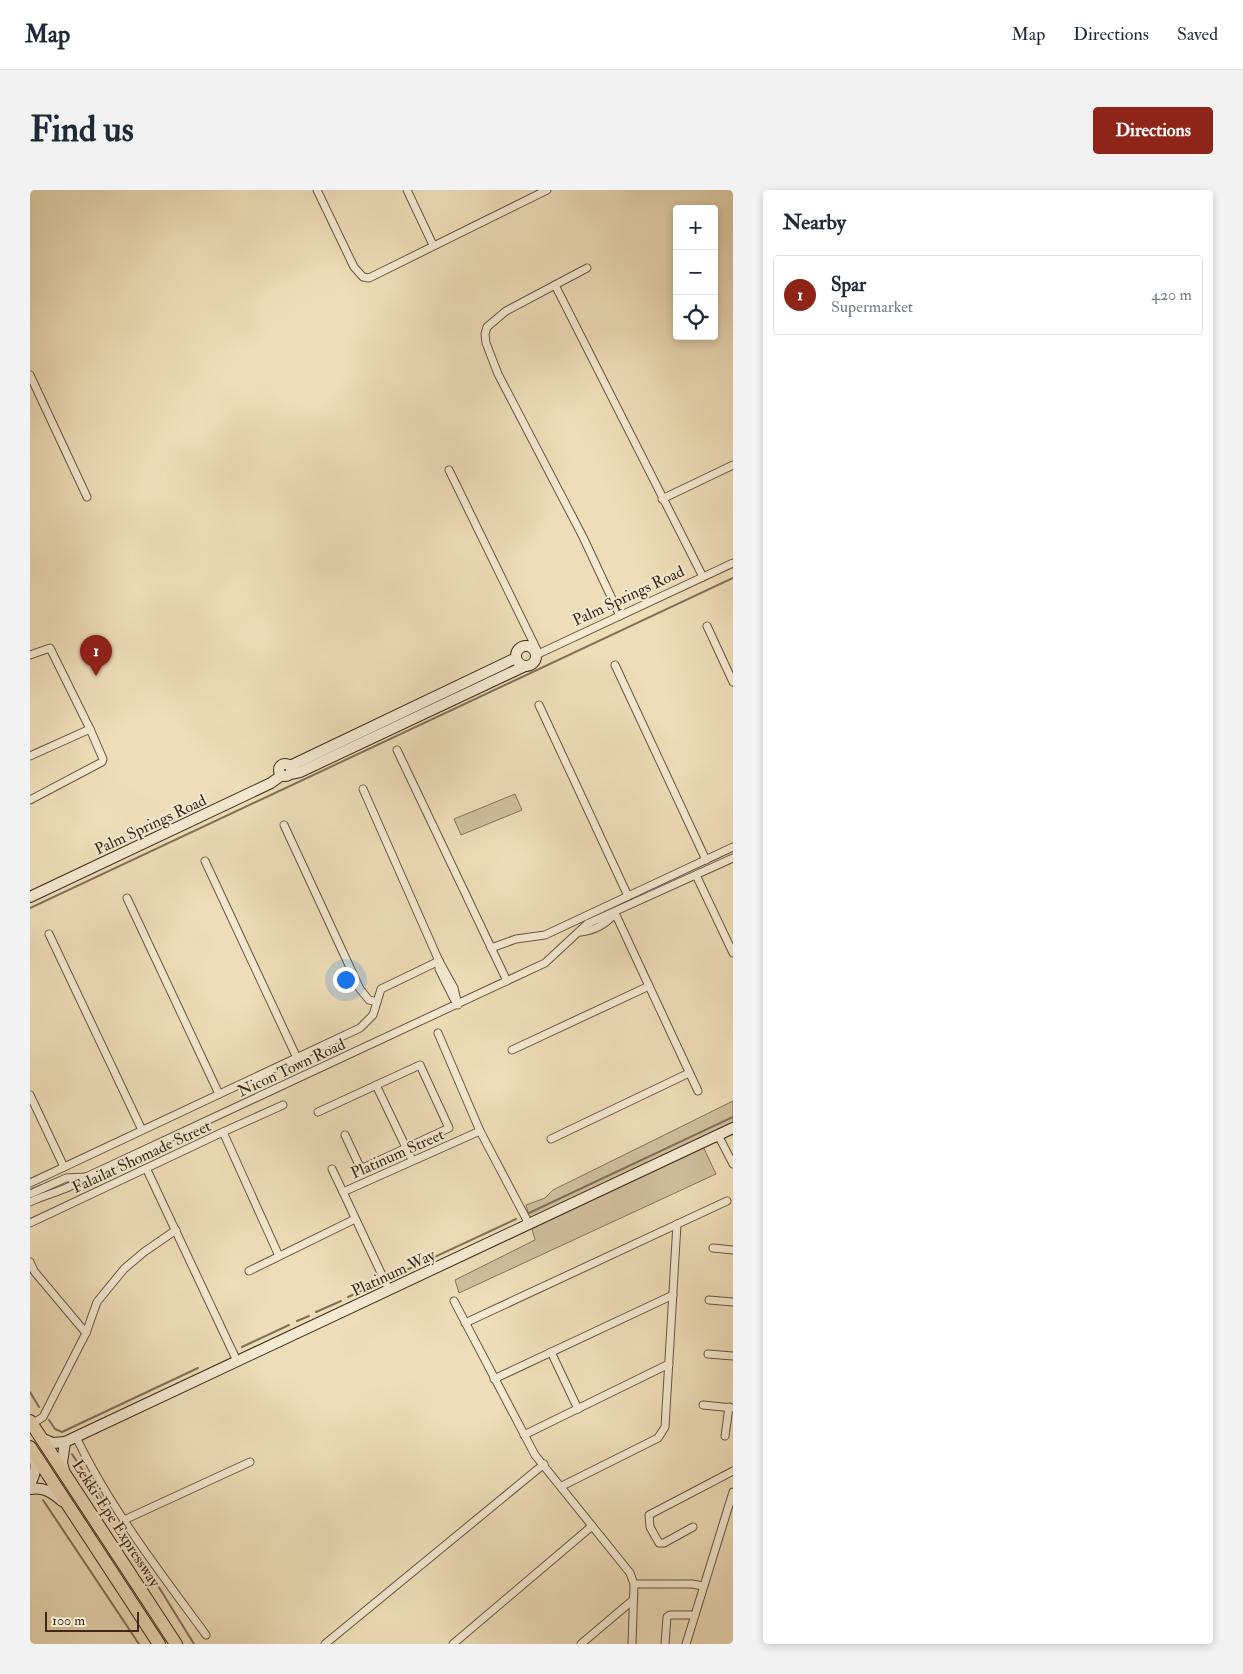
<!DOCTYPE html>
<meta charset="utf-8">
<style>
body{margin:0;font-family:"IM FELL Double Pica",serif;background:#f2f2f3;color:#1f2937}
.controls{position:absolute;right:15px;top:15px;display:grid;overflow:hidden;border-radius:5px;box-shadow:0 2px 8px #0003}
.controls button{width:45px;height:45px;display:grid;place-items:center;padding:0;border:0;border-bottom:1px solid #e0e1e3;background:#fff;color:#1f2937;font:25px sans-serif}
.scale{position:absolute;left:15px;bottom:12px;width:94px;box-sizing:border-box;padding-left:5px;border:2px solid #3d2819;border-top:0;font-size:14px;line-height:18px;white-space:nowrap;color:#3d2819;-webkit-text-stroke:4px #f4e9d1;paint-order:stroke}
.you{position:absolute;left:315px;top:789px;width:18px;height:18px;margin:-12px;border:4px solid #fff;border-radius:50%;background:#1a73e8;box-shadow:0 0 0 8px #1a73e833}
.badge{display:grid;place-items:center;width:32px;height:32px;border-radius:50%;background:#8f2418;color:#fff;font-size:16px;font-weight:700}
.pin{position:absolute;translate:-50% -41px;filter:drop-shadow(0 1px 2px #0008)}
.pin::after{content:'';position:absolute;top:26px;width:18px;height:15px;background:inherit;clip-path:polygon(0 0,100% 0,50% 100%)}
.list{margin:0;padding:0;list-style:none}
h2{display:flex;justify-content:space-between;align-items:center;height:65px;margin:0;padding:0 20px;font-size:21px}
h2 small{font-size:16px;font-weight:400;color:#747a83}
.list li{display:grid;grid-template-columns:32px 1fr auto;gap:15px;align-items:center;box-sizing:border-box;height:80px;margin:0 10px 10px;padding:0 10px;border:1px solid #e0e1e3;border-radius:5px}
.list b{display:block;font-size:19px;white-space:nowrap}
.list p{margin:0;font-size:16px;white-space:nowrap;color:#747a83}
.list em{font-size:16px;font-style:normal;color:#747a83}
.icon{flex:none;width:28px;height:28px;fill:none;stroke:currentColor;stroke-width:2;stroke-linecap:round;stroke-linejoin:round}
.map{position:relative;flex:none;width:703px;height:1454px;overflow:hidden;border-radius:5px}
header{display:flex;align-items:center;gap:30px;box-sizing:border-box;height:70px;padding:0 25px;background:#fff;border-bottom:1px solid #e0e1e3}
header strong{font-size:24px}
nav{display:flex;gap:28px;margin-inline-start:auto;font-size:18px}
.intro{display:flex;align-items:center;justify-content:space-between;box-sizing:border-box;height:120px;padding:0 30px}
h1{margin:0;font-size:35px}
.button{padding:12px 22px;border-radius:5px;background:#8f2418;color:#fff;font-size:18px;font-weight:700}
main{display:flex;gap:30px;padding:0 30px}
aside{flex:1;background:#fff;border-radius:5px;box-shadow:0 2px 8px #0003}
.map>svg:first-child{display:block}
</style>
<header>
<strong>Map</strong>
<nav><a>Map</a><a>Directions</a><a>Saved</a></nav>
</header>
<div class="intro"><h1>Find us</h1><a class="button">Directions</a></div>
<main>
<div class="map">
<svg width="703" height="1454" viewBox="0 0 703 1454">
<rect width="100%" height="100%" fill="#eeddb8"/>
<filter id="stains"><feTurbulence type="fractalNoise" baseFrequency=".004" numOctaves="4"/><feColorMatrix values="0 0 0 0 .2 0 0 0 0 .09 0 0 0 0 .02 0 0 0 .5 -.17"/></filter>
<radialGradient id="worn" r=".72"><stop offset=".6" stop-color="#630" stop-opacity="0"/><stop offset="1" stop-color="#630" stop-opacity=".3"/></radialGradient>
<g fill="#d0be9d" stroke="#86735b">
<polygon points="485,604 492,620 431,645 424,629"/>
<polygon points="703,911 703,936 670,950 686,984 429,1103 425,1090 505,1050 496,1015 515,1008 523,1000"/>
</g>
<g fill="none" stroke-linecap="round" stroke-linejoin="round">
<g stroke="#836f58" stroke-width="2">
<polyline points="0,718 703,388"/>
<polyline points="499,1023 703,927"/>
<polyline points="368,1084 486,1029"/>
<polyline points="318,1107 339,1098"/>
<polyline points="286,1122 311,1111"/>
<polyline points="267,1131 279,1126"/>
<polyline points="212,1157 259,1135"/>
<polyline points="0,1202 9,1217"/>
<polyline points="19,1230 25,1239 32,1242 168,1178"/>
<polyline points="42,1264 71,1308"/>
<polyline points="13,1310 109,1454"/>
<polyline points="96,1344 164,1454"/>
</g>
<defs>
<g id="street">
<polyline points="287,0 324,77 333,87 339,88 517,0"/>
<polyline points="377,0 403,55"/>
<polyline points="557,78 476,121 457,137 455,144 456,153 468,184 553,347 590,426"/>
<polyline points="525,95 673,387"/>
<polyline points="0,185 57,307"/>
<polyline points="419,280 509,464"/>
<polyline points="632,309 703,275"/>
<polyline points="677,436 703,492"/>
<polyline points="0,465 20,458 60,539 0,566"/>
<polyline points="506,465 703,373"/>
<polyline points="585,475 676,670"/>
<polyline points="509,515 598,706"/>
<polyline points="367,560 477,791"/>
<polyline points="333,599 409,771 424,798 428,815"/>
<polyline points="0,610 72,572 73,569 60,539"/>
<polyline points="254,635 330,799 339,810 347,812"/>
<polyline points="175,671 267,868"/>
<polyline points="666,685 703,763"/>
<polyline points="97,708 189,904"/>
<polyline points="585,723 668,901"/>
<path d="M551,742c15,-2 24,-8 34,-18"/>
<polyline points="19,744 112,940"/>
<polyline points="461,758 486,749 515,745 703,657"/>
<polyline points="409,771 409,779 424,809"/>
<polyline points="408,843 450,941 499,1034"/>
<polyline points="482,860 619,796"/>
<polyline points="346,895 382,970"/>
<polyline points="0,905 34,977"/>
<polyline points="288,922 390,875 419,938 335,977 330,977 315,945"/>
<polyline points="193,942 253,915"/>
<polyline points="688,945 703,974"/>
<polyline points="521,949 659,883"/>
<polyline points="302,979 313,1002"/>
<polyline points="117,980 207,1171"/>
<polyline points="0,993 330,838 343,825 351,799 409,771"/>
<polyline points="0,1004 36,988 56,987"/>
<path d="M0,1012c19,-9 39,-12 56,-25l459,-214 42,-39 146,-66"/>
<polyline points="0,1033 193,942 249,1066"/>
<polyline points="683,1058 703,1060"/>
<polyline points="0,1072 4,1081 56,1143"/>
<polyline points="219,1081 325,1029"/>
<polyline points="359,1100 313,1002 450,941"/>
<polyline points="679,1110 703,1112"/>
<polyline points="424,1111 505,1265 600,1383 604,1394 602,1454"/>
<polyline points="435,1133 697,1011"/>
<polyline points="521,1162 548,1219"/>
<polyline points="678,1164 703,1166"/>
<polyline points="464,1189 643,1105"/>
<polyline points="673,1215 703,1218"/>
<polyline points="2,1234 13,1227 56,1143 67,1112 94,1079 114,1062 146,1040"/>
<polyline points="494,1245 639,1174"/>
<polyline points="695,1246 699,1217"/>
<path d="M46,1247c34,71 84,135 130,198"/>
<polyline points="532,1296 628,1248 635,1237 647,1034"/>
<polyline points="94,1330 220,1272"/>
<polyline points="663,1337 634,1353 629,1353 620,1337 619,1325 703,1281"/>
<polyline points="604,1394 662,1394 673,1396"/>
<polyline points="295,1454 514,1274"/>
<polyline points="423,1454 562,1336"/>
<polyline points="551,1454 603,1410"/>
<polyline points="635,1454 637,1427 640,1425 665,1425"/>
<polyline points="656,1454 703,1302"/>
</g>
<g id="secondary">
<circle cx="496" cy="466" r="10"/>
<circle cx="255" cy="580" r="6"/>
<polyline points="260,576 486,468"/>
<polyline points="260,584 270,582 495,476"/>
<polyline points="0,707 241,593 252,585"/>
<polyline points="11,1248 23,1253 35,1252 703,938"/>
<polyline points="34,1280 32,1273 35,1252"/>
<path d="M0,1294c6,-11 7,-19 3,-30"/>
<path d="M0,1299c14,-2 22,3 32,12"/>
</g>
<g id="highway">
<polyline points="0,1231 146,1454"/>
<polyline points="0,1257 129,1454"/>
</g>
</defs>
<use href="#street" stroke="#695541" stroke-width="9"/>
<use href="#secondary" stroke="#3d2819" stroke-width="12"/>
<use href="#highway" stroke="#3d2819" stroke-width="14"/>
<use href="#street" stroke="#f4e9d1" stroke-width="7"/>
<use href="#secondary" stroke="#f4e9d1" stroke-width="10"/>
<use href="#highway" stroke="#eeddb8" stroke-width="12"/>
</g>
<g text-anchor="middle" stroke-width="4" stroke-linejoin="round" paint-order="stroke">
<g font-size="16" fill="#3d2819" stroke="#f4e9d1">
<text transform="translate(598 405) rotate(-25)" y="6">Palm Springs Road</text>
<text transform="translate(120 634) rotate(-25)" y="6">Palm Springs Road</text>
<text transform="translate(261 877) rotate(-25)" y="6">Nicon Town Road</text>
<text transform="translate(367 963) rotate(-24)" y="6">Platinum Street</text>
<text transform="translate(111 966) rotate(-25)" y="6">Falailat Shomade Street</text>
<text transform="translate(363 1082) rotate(-25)" y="6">Platinum Way</text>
<text transform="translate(87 1333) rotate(57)" y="6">Lekki-Epe Expressway</text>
</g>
</g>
<rect width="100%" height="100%" filter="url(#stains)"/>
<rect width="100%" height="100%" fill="url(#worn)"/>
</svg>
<div class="controls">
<button>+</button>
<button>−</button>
<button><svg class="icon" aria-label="locate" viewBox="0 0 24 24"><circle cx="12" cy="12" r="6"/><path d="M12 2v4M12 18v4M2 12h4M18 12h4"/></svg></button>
</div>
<div class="scale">100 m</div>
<div class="you"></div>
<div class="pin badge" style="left:66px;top:486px">1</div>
</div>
<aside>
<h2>Nearby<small></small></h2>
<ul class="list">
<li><span class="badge">1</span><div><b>Spar</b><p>Supermarket</p></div><em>420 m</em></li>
</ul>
</aside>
</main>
